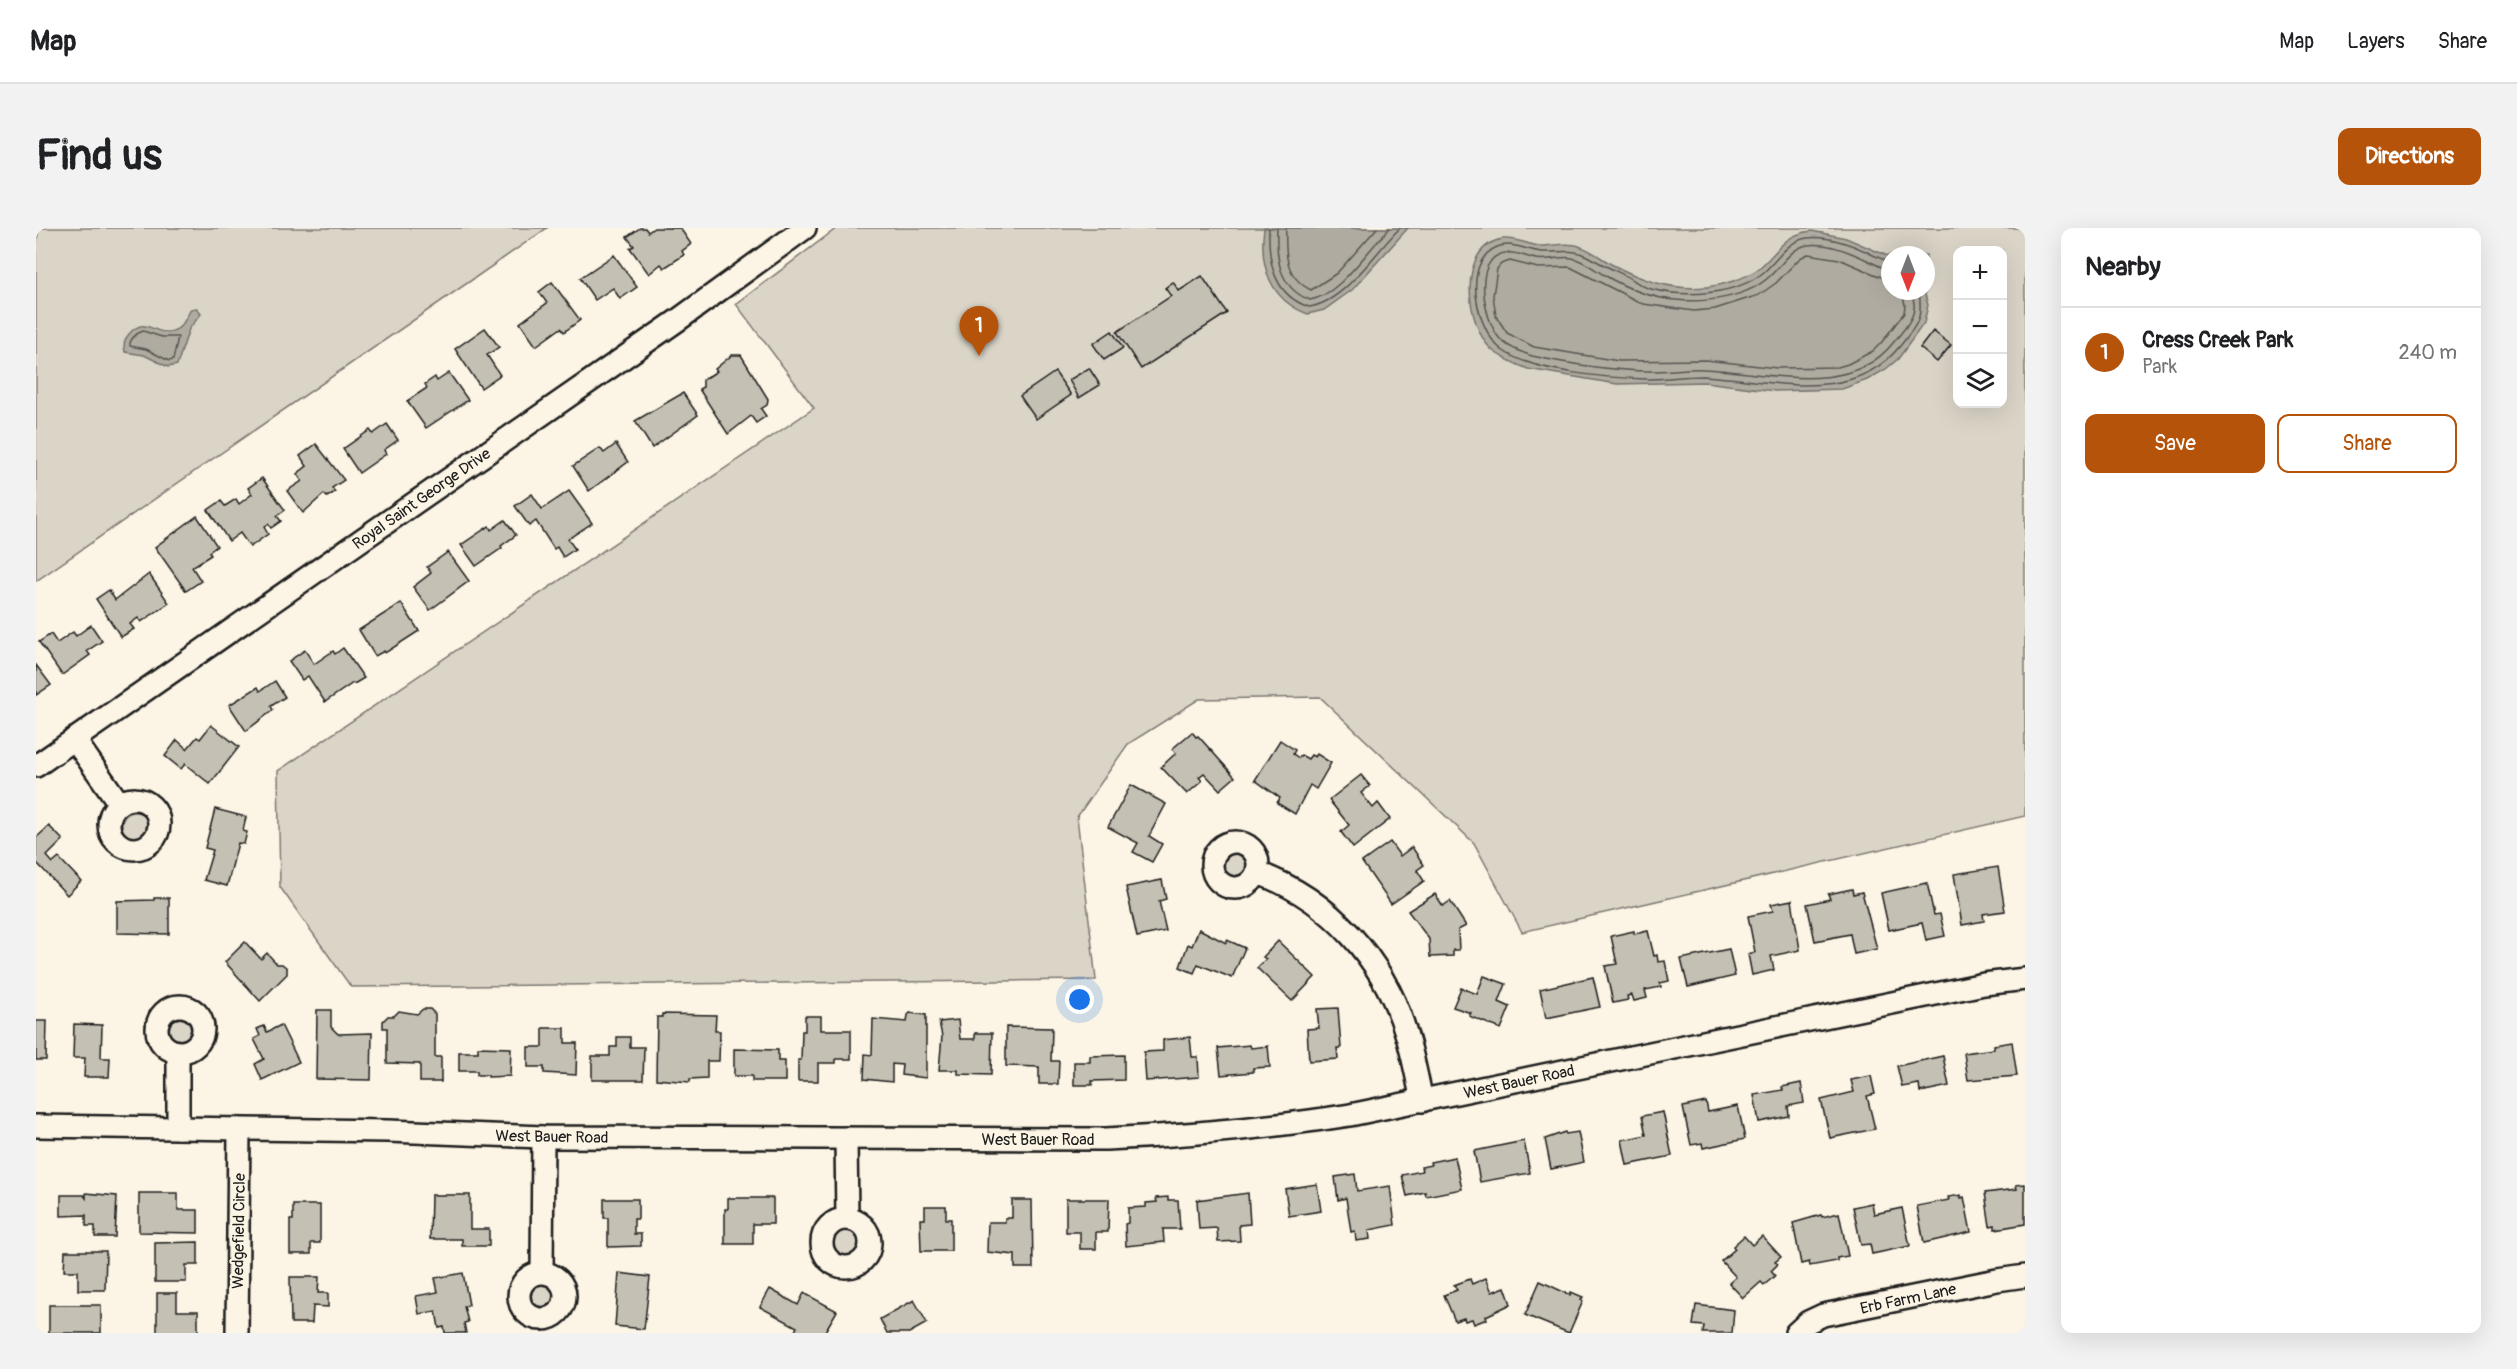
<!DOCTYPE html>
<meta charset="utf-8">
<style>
body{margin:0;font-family:Pangolin,sans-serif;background:#f2f2f2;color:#202124}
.controls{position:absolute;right:18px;top:18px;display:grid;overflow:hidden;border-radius:12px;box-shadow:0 6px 24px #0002}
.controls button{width:54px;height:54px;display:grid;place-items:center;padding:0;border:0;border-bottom:2px solid #e0e0e0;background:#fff;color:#202124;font:30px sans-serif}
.compass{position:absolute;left:1845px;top:18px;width:54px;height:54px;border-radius:50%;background:#fff;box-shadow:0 6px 24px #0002;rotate:180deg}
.you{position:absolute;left:1044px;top:772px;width:21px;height:21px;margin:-15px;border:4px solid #fff;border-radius:50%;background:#1a73e8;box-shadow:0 0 0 9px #1a73e833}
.badge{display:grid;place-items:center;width:39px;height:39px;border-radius:50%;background:#b45309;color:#fff;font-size:20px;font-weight:700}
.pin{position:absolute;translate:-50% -50px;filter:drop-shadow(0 2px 3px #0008)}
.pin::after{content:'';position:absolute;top:32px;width:21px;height:18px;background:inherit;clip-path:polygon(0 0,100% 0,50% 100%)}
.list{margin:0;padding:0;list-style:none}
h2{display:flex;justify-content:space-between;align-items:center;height:78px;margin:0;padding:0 24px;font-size:26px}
h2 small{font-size:20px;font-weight:400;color:#757577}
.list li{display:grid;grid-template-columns:39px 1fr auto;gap:18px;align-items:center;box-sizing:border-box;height:90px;padding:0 24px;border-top:2px solid #e0e0e0}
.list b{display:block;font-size:22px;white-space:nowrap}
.list p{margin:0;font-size:20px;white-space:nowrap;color:#757577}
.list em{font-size:20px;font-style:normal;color:#757577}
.actions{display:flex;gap:12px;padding:18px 24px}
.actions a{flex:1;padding:14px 0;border:2px solid #b45309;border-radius:12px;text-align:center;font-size:21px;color:#b45309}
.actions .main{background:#b45309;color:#fff}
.icon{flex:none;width:33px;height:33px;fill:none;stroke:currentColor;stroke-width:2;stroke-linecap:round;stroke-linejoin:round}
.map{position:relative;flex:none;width:1989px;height:1105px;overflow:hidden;border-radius:12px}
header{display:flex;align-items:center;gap:36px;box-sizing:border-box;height:84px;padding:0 30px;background:#fff;border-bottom:2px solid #e0e0e0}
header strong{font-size:28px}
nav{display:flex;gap:33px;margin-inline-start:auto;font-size:21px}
.intro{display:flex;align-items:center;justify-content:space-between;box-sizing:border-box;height:144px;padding:0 36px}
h1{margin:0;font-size:42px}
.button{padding:15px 27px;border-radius:12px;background:#b45309;color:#fff;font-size:21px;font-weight:700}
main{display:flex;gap:36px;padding:0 36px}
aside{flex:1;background:#fff;border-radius:12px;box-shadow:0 6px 24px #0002}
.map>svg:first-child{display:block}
</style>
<header>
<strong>Map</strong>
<nav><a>Map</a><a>Layers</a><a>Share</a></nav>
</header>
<div class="intro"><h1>Find us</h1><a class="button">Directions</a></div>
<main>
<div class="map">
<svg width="1989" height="1105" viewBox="0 0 1989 1105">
<rect width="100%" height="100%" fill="#fcf5e5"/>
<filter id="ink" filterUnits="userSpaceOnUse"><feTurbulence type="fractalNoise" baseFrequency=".0167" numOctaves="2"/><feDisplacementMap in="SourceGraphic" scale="12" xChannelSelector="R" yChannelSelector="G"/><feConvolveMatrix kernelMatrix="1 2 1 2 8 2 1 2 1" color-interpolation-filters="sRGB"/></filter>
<g filter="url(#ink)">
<g fill="#dbd5c8" stroke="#7c7872" stroke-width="1.5" fill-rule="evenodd">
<polygon points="3,0 511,0 0,353 0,18"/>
<path d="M801,0h1188v588l-503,116 -48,-89 -154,-146 -121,2 -71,45 -51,73 19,163 -745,7 -71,-100 -2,-116 536,-363 -78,-104zM1922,22h44v154h-44zM1854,27h36v36h-36z"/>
<circle cx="99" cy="597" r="13"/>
<circle cx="1199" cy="637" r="13"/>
<circle cx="144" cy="802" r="12"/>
<circle cx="810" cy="1015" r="13"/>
<circle cx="508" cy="1067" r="14"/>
</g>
<g fill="#b0aba1" stroke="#75726c" stroke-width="1.5">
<path d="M1228,0h144l-56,62 -28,20 -16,4c-38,-14 -49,-48 -44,-86z"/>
<path d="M1776,3l34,7 44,19v34h34l4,14 -4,18 -26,36 -12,10 -19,11 -25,9 -67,2 -70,-9 -88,2 -89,-15c-13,-5 -25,-10 -36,-19 -26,-24 -36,-104 11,-111 13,-1 23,5 36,7 13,1 27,-5 40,0 12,4 22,12 32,18 30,16 61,27 96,23 16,-2 37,-8 51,-18 20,-16 25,-35 54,-38z"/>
<path d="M161,80l4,6 -12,15 -12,36 -9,2 -24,-12 -19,-3c-2,-8 -1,-12 4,-18 17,-20 25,3 44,-3 11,-4 12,-13 18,-22z"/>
</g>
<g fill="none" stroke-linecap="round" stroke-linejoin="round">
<g stroke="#575551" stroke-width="1.5">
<path d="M1233,0c-1,33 4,67 40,79 36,-5 66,-55 91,-79"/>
<path d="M1241,0c-1,29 1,60 33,72 30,-5 58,-51 80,-72"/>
<path d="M1250,0c-1,26 -1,49 25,62l26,-17 40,-45"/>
<path d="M1854,34c-7,-2 -12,-5 -19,-8 -17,-9 -44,-19 -64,-16 -20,3 -29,22 -43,34 -27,23 -80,26 -113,17 -9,-2 -15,-8 -23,-12 -14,-7 -27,-13 -41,-21 -16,-8 -28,-3 -45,-4 -15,-1 -30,-11 -45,-5 -36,15 -21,83 5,103 29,22 107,28 144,29 19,0 38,-3 57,-3 66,3 149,31 197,-30 18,-22 23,-27 19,-55"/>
<path d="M1854,41c-8,0 -14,-5 -21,-8 -16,-8 -42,-19 -61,-16 -16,2 -26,20 -38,31 -23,22 -64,27 -94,24 -26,-2 -50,-12 -72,-25 -10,-6 -21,-15 -32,-17 -11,-2 -24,3 -36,1 -10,-2 -20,-8 -31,-6 -34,5 -21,68 -5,86 9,9 21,13 32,17 37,8 74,14 113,15 19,1 39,-3 59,-2 59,2 145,30 189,-26 8,-10 23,-25 21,-39 0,-4 -2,-8 -3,-13"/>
<polyline points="1854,50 1845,49 1803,31 1772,26 1764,30 1740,55 1723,67 1679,81 1658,83 1607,76 1534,39 1502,40 1474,33 1465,36 1461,41 1457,68 1460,88 1471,105 1498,119 1583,133 1670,132 1741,140 1802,139 1812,136 1837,123 1845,115 1868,85 1869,77 1866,63"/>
<path d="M107,103l19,6h16l-5,23 -4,1 -23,-12 -16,-3c-1,-7 7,-13 13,-15z"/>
</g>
</g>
<g fill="#c4c0b3" stroke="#1c1c1c" stroke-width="1.5">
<polygon points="604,0 609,0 612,4 618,0 644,0 655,16 646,23 648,27 628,40 625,36 613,46 594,20 598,18 591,9"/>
<polygon points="578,27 601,59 584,71 577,60 559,72 544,50"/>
<polygon points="1166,48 1191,85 1105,141 1081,104 1135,68 1129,60 1137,54 1143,63"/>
<polygon points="516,54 544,92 528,104 525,100 500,118 484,95 511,75 503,64"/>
<polygon points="449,100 463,119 451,127 464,147 445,160 419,121"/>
<polygon points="1076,103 1087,120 1068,132 1057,116"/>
<polygon points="1897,103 1915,117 1901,134 1884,120"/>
<polygon points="696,127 705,127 732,171 731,177 725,181 730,188 720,195 715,188 692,206 663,161 667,159 667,152 681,143 679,141"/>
<polygon points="1053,140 1064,157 1043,170 1033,152"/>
<polygon points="1019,144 1035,167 1000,191 984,168"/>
<polygon points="413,145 432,172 390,200 371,173 391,160 389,156 399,149 401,153"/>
<polygon points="647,165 662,187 616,220 599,193"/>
<polygon points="351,196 362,212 348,222 350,226 323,245 307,221 334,202 337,206"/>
<polygon points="280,216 308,252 296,260 299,264 291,269 288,266 267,285 251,263 266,253 261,246 271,238 264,228"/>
<polygon points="580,216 592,234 553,263 537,238 564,220 568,225"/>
<polygon points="226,250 249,282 241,288 245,293 235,300 232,296 228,299 232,306 214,319 204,305 193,313 172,282 185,273 189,278 200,271 203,276 216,266 212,260"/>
<polygon points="533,263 556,295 532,311 539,321 527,329 521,319 518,321 500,293 493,298 479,278 496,266 506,281"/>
<polygon points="161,288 181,318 173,324 175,327 156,339 165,353 150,363 119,319"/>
<polygon points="469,292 480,307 465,318 466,320 440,338 425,317 453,298 455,302"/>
<polygon points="412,324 433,353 394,382 377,359 395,345 391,339"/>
<polygon points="113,346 133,375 105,394 102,390 94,396 98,401 85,409 60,371 73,362 79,372"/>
<polygon points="365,375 383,403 349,425 348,423 339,428 323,402"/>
<polygon points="55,397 66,413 51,423 54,427 26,447 3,414 15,406 21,415 37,404 40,408"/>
<polygon points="307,420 328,450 318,456 317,455 289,474 272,448 266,452 253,433 269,422 278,436 297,423 299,426"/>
<polygon points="0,437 15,457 0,467"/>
<polygon points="239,453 249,469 235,478 237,482 210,503 193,477 222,459 224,463"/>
<polygon points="175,497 203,519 174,556 149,536 145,541 129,528 141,512 151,521 161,509 164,511"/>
<polygon points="1156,504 1160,509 1162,508 1199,549 1184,562 1168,545 1163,549 1166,553 1151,566 1125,539 1140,525 1136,521"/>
<polygon points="1244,512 1259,522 1257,526 1263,530 1265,527 1272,531 1275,527 1279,529 1281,526 1295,535 1280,561 1274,557 1259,586 1241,575 1244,570 1219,552"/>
<polygon points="1325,547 1334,558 1325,565 1337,580 1342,575 1354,591 1317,620 1305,604 1313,597 1293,572"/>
<polygon points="1095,557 1130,576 1113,608 1126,616 1116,634 1097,624 1102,615 1072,599"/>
<polygon points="179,581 210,589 207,603 211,604 208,616 202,615 191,658 168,652 177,622 169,620"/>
<polygon points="13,598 27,612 11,628 17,635 23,630 45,653 31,667 0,634 0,610"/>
<polygon points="1354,614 1364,628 1376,619 1388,637 1381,642 1388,653 1355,676 1326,634"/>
<polygon points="1962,639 1969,683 1947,686 1948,693 1926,697 1918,646"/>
<polygon points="1126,652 1130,671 1123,673 1130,703 1101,709 1090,659"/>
<polygon points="1891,655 1898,687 1904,686 1909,708 1890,712 1886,695 1853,702 1845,665"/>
<polygon points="1816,661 1817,666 1826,664 1841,721 1818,726 1814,706 1779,713 1771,676 1794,671 1792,666"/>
<polygon points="1399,666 1407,678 1414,673 1430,698 1422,702 1423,722 1417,722 1417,728 1394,729 1393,711 1372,683"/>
<polygon points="118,670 133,670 133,706 81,705 81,673 118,672"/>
<polygon points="1756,672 1764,722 1735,728 1738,742 1716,747 1712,726 1719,724 1712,688 1737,683 1735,676"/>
<polygon points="1163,701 1190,715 1191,712 1209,720 1196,750 1162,736 1158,745 1144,739 1152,716 1156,718"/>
<polygon points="1598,703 1598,706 1612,703 1618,728 1621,727 1622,734 1629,733 1633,753 1624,755 1625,759 1609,762 1611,770 1598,773 1596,767 1591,768 1592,772 1577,775 1569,738 1581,736 1575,708"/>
<polygon points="1242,713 1279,749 1256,773 1221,740 1230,731 1227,729"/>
<polygon points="209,714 225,731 231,725 241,736 246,736 251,740 251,746 224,773 189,734"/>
<polygon points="1693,721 1699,748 1652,759 1645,731"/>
<polygon points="1448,748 1470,756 1463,774 1474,779 1465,801 1433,788 1435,785 1417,779 1425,760 1441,766"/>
<polygon points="1557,749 1564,779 1510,790 1504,761"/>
<polygon points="1302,780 1305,820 1301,820 1302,831 1273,833 1271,801 1283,800 1281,781"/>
<polygon points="387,781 394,781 399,786 399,829 405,829 405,854 384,854 384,836 351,835 351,800 347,800 347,793 352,788 358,788 363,783 381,786"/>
<polygon points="281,782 295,782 295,799 302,806 336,805 335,852 280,851"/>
<polygon points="874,785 890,787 890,850 865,847 866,837 856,836 856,854 828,851 829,826 836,827 837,791 871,794 872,787"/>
<polygon points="626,786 680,787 679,803 684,803 683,833 671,833 671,850 654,851 654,854 620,851 621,789 626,789"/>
<polygon points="769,788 785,788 785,802 815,802 815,831 800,831 800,835 782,835 782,853 762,853 762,832 765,832 766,803 769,803"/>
<polygon points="922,792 924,811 939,811 939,805 956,805 955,847 922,846 922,842 903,842 906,808 903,794"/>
<polygon points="0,793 11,793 10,832 0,832"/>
<polygon points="38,796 66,797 65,830 74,830 73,849 48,849 49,830 37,830"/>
<polygon points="245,797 263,834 226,852 219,836 228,831 218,811 224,808 221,801 228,798 231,804"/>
<polygon points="970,799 1016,800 1015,833 1023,833 1022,856 1003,856 1003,839 970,838"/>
<polygon points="507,800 529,800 529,815 541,815 540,847 508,845 508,839 492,839 492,819 507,819"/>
<polygon points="581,809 594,809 594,819 608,819 607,852 556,852 556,828 574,828 574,819 581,819"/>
<polygon points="1154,809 1156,829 1162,829 1163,849 1110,853 1108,824 1127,823 1127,812"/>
<polygon points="1976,814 1981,848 1932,852 1928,825 1958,821 1958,817"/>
<polygon points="1214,817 1215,820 1232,818 1234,839 1217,840 1217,844 1185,847 1182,820"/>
<polygon points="442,819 475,820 474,848 452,849 452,847 441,847 441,843 423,843 423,824 442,824"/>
<polygon points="698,821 742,822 742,833 749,833 749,853 716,853 716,848 698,848"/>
<polygon points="1088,827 1088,852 1056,853 1056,857 1038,857 1038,834 1054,834 1054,828"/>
<polygon points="1907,828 1913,858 1884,864 1883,856 1866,859 1861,838"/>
<polygon points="1835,848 1839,866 1831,868 1839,901 1794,910 1785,872 1818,864 1815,852"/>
<polygon points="1765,855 1768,875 1752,878 1753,888 1723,894 1718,867 1747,862 1746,859"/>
<polygon points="1670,874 1672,884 1702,878 1709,911 1667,920 1666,915 1655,917 1647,879"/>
<polygon points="1627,884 1636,928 1591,937 1586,912 1610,907 1606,888"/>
<polygon points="1529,904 1530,906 1542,904 1548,934 1515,941 1509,911"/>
<polygon points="1488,913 1494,945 1444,954 1438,923"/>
<polygon points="1419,929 1426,961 1390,968 1389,964 1371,968 1366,947 1386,943 1385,939 1395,937 1394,934"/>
<polygon points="1319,946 1321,963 1354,958 1359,997 1333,1002 1334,1011 1320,1013 1319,1003 1315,1004 1310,970 1302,972 1299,949"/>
<polygon points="1281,956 1285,983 1253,988 1249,961"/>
<polygon points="1989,956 1989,996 1959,1001 1959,997 1954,998 1949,965 1981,961 1980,957"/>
<polygon points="50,965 81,968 79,1009 59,1009 59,998 50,998 50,987 25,988 25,967 48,967 50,970"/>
<polygon points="103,965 142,965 142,982 162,982 162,1005 103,1004"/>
<polygon points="1212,965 1214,996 1203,997 1204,1013 1182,1014 1181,1000 1163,1001 1161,972"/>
<polygon points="395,967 434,967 434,1001 453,1001 453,1018 426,1018 426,1011 394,1011"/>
<polygon points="1925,967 1925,970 1928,969 1935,1004 1888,1015 1881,978 1913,972 1912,969"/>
<polygon points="1132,969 1132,972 1142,972 1144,1001 1127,1001 1128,1014 1090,1018 1089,996 1092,995 1092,980 1110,979 1110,975 1121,974 1120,970"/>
<polygon points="692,970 737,970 737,996 717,996 717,1016 689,1016 689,981 692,981"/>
<polygon points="568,971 602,971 602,991 598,991 598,1006 605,1006 605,1018 572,1019 572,990 568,990"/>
<polygon points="1030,971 1073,971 1072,1004 1060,1004 1060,1021 1044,1021 1044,1004 1030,1004"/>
<polygon points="976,972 996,972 997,1040 979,1040 979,1027 951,1024 952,994 969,994 969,990 976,990"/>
<polygon points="1836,975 1838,986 1866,980 1874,1018 1836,1026 1834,1016 1825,1017 1817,979"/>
<polygon points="257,977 284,977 284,1015 275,1015 275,1026 254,1026 254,992 257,992"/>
<polygon points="889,978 910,978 910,991 915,991 915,1023 885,1023 884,991 889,991"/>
<polygon points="1803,985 1812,1028 1801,1030 1801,1033 1774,1038 1773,1034 1765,1036 1757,995 1785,987 1786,989"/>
<polygon points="1708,1008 1716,1017 1726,1008 1745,1029 1739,1034 1742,1036 1735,1043 1739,1048 1728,1057 1725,1054 1707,1070 1693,1055 1700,1049 1685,1033 1699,1021 1697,1018"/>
<polygon points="162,1014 162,1037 150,1037 150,1054 119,1054 119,1015"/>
<polygon points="29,1023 70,1023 69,1062 42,1062 42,1043 28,1043"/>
<polygon points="427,1045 433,1077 428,1078 432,1094 428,1095 430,1105 409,1105 408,1099 403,1100 400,1083 383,1086 380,1068 402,1064 399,1050"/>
<polygon points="583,1045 614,1049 608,1101 579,1098"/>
<polygon points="254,1049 283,1049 282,1065 292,1065 292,1079 277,1078 276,1095 255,1095"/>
<polygon points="1450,1050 1456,1064 1469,1059 1475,1076 1450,1088 1451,1091 1438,1096 1436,1091 1429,1093 1428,1090 1419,1093 1408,1067 1421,1062 1418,1057 1434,1051 1436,1056"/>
<polygon points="1504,1053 1534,1067 1535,1064 1547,1069 1545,1072 1547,1073 1533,1105 1489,1087"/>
<polygon points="734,1061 762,1077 768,1065 801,1083 788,1105 758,1105 761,1099 724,1079"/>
<polygon points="121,1065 141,1065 141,1083 162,1083 162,1105 121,1105"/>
<polygon points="878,1072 891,1095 873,1105 851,1105 844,1091"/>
<rect x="13" y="1077" width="52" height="28"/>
<polygon points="1660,1077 1698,1082 1696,1105 1667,1105 1668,1098 1657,1097"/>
</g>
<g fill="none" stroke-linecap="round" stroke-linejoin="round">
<defs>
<g id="minor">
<polyline points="38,511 83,575"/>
<polyline points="0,538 642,92 769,0"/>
<circle cx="98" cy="596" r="25"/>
<circle cx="1199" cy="637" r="23"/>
<path d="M1222,645c72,26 126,87 148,160 7,22 11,45 16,68"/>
<circle cx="144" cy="801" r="23"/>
<polyline points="142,825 142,900"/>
<path d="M0,898l352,5 155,6 563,2c82,-4 162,-11 244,-24l634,-131 41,-5"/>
<polyline points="810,910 811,991"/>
<circle cx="810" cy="1015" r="24"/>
<polyline points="506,1044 507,909"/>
<circle cx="506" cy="1068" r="23"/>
<polyline points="201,1105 203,901"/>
<polyline points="1760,1105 1772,1094 1787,1087 1961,1052 1989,1048"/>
</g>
</defs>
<use href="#minor" stroke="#1c1c1c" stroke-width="26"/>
<use href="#minor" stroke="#fcf5e5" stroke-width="21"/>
</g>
</g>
<g text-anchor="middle" stroke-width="4.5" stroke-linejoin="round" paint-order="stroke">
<g font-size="16" fill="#1c1c1c" stroke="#fcf5e5">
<text transform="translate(385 270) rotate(-35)" y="6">Royal Saint George Drive</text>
<text transform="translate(1483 853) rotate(-12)" y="6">West Bauer Road</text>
<text transform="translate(516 908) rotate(1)" y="6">West Bauer Road</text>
<text x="1002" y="917">West Bauer Road</text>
<text transform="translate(202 1003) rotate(-89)" y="6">Wedgefield Circle</text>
<text transform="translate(1872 1070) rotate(-12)" y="6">Erb Farm Lane</text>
</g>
</g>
</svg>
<div class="controls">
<button>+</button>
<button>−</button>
<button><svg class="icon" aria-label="layers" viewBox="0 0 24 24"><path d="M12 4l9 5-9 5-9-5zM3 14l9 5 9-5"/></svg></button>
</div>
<svg class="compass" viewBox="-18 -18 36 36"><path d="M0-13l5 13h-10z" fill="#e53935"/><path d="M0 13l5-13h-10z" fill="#757577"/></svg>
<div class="you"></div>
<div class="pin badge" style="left:943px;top:128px">1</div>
</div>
<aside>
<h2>Nearby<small></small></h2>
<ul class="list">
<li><span class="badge">1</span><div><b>Cress Creek Park</b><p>Park</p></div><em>240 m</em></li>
</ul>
<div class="actions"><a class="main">Save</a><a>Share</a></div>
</aside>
</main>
